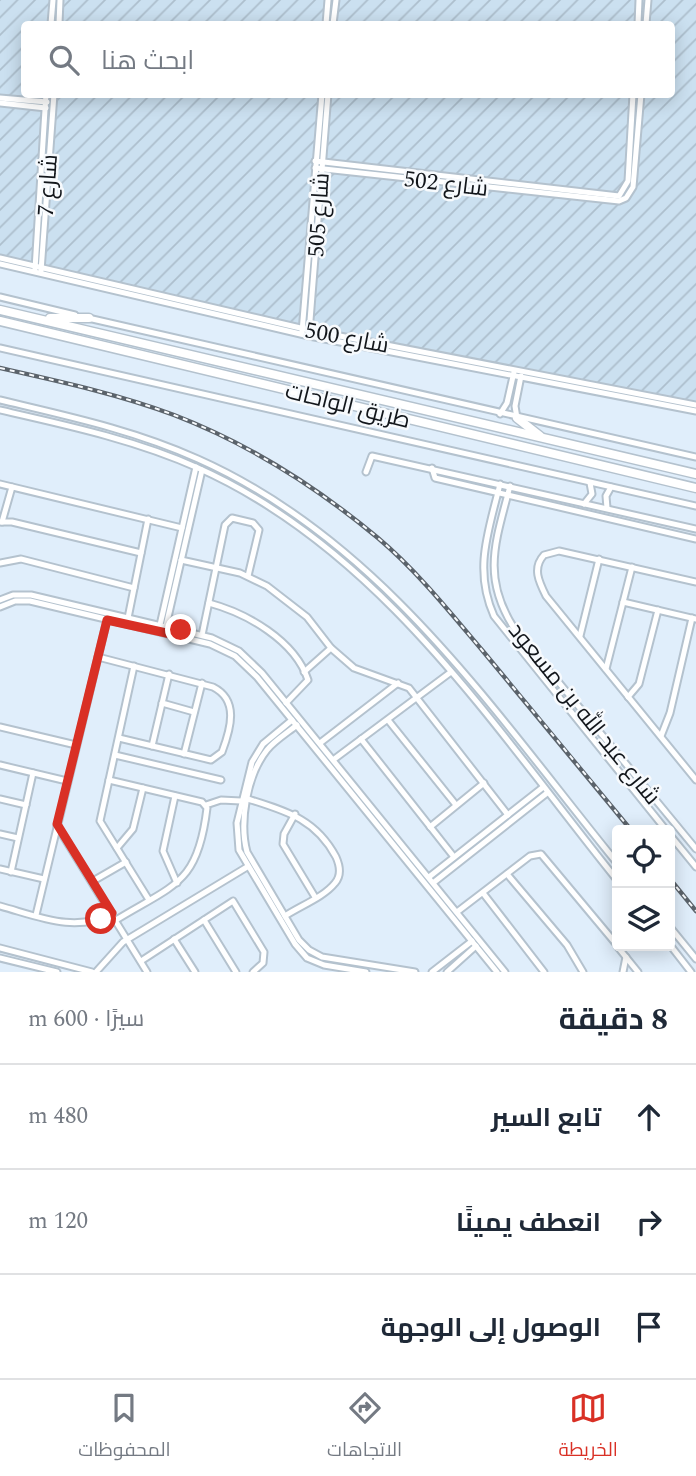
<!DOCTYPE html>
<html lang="ar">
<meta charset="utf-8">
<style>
body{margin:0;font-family:Spectral,Cairo,serif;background:#f6f6f7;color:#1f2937;direction:rtl}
.controls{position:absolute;right:21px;bottom:21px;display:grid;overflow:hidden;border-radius:7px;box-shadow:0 4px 18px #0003}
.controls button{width:63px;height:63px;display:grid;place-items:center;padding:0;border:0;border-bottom:2px solid #e0e1e3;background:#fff;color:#1f2937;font:35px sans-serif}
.stop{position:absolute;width:21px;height:21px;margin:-16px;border:5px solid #d93025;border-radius:50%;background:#fff}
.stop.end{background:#d93025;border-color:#fff;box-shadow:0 2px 7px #0008}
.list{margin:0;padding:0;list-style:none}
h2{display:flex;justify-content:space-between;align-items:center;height:91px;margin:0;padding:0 28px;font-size:30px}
h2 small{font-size:23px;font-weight:400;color:#747a83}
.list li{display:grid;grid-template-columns:46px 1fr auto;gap:21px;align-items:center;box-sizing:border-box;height:105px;padding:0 28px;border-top:2px solid #e0e1e3}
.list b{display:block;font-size:26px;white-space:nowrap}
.list em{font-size:23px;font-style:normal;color:#747a83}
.icon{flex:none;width:38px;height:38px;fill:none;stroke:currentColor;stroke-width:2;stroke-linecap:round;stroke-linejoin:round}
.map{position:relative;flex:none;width:696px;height:972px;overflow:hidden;direction:ltr}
.search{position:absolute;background:#fff;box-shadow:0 4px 18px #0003;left:21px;right:21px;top:21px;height:77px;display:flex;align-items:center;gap:18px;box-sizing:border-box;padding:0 24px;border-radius:7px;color:#747a83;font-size:26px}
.sheet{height:406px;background:#fff}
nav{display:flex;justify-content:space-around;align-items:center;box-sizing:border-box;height:98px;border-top:2px solid #e0e1e3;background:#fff;font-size:19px;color:#747a83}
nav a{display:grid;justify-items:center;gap:4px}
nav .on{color:#d93025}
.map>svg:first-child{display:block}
</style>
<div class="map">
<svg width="696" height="972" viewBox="0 0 696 972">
<defs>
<pattern id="industrial-furrows" width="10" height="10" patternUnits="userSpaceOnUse" patternTransform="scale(1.75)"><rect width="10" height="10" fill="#cbe0f0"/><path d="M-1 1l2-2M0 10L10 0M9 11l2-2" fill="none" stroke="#adbfcd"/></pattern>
</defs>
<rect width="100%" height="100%" fill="#e0eefb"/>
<path fill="url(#industrial-furrows)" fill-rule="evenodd" d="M0,0h696v410l-183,-43 -200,-39 -313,-68zM24,24h648v70h-648z"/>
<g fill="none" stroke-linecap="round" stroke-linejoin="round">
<defs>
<g id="minor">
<polyline points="51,24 53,0"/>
<polyline points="59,24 60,0"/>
<polyline points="326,24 328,0"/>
<polyline points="333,24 336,0"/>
<polyline points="638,24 639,0"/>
<polyline points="646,24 648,0"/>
<polyline points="0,98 47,102"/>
<polyline points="0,103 46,108"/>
<polyline points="315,161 619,196 628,181 633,94"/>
<polyline points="315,168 619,201 626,198 633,187 641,94"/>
<polyline points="0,258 309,330 696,405"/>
<polyline points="0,264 309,336 696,411"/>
<polyline points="35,269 46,94"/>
<polyline points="41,271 54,94"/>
<polyline points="0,297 75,315"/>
<polyline points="88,318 696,457"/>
<polyline points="302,332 322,94"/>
<polyline points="309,333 328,94"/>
<polyline points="0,348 696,506"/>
<path d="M0,400c67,16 134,30 198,59 184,82 296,253 419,404"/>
<path d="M0,410c66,15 136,30 198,58 184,82 297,261 419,412"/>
<polyline points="500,414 507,403 514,372"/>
<polyline points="517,418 515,406 521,376"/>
<polyline points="432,468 435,478 696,539"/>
<polyline points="366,472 372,456 696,529"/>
<polyline points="0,484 182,528"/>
<path d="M500,484c-11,46 -27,85 -6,132l172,214"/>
<path d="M510,486c-14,55 -29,90 4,142l182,221"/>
<polyline points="584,504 592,494 590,483"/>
<polyline points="607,508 606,496 611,487"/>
<polyline points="0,522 12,522 141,553"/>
<polyline points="2,522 12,487"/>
<polyline points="181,560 240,573 267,586 307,617 331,648 354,668 409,688 508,815"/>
<polyline points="0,563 21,559 134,588"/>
<path d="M696,582l-137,-31 -15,4c-12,13 -5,27 2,41l150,184"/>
<polyline points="0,600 13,595 31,595 212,638 239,651 262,673 505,972"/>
<polyline points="623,602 696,619"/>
<path d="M209,603c37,10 86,37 99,77l-22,23"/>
<polyline points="0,607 15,601 30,601 210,644 235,656 257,677 497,972"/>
<polyline points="128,618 148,519"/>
<polyline points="160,625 196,467"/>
<polyline points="166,626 202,470"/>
<polyline points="202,635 225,525 232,518 253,523 259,530 248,576"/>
<polyline points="580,636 599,559"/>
<path d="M98,657l115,30c26,13 18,41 9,65l-11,8 -92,-22"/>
<polyline points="134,666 100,821 149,900"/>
<polyline points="606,669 632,567"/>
<polyline points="304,672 331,648"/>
<polyline points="628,697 639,684 658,610"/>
<polyline points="162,703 194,712"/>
<polyline points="292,720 263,744 252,762 237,823 239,850 295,944 307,958 324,965 366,972"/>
<polyline points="388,720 456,805"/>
<path d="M297,725c-10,8 -23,16 -30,25 -20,25 -28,72 -20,102l52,88 10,10 13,7 93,15"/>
<polyline points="0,727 76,745"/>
<polyline points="661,736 670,713 692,618"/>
<polyline points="361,739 454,857"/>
<polyline points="320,743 398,683"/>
<polyline points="152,746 169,674"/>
<polyline points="184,754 202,683"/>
<polyline points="115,755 221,780"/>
<polyline points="333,760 451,672"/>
<polyline points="0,765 67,781"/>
<path d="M109,780l93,22 5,6c-9,76 -32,76 -91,112"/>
<polyline points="175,796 163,851 177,883"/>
<polyline points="0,799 26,805"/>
<path d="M248,799c38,12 68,20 88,58 4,9 6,18 -1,26 -11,14 -35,23 -50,33"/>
<polyline points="206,805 221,800 241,801"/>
<polyline points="295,814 284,834 283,844 315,897"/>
<polyline points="57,826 147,972"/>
<polyline points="430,827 484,783"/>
<polyline points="0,834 18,838"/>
<polyline points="670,835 696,867"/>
<polyline points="117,848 133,829 143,788"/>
<polyline points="0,869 44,879"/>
<polyline points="11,872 33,773"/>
<polyline points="507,874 567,945 583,972"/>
<polyline points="429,877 542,788"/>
<polyline points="93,881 126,862"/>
<polyline points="433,883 547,793"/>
<polyline points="483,893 544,972"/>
<path d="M0,906c37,10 76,28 112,7"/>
<polyline points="457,912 530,856 541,854 617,945"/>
<polyline points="36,915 107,620"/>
<polyline points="204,920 236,972"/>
<polyline points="670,927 696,959"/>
<polyline points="174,939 195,972"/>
<polyline points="670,945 691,972"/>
<polyline points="617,946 638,972"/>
<polyline points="0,948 92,972"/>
<polyline points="0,958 57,972"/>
<polyline points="141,961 233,901 264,952 263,963 253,972"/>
<polyline points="96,972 123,942 247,867"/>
<polyline points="432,972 472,941"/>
<polyline points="447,972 476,946"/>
<polyline points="623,972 626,957"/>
</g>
<g id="highway">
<polyline points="0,310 696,474"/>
<polyline points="50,318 89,318"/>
<polyline points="0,321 696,488"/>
<polyline points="517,418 540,436"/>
</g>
</defs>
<use href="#minor" stroke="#b4c2ce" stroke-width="9"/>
<use href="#highway" stroke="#b4c2ce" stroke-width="11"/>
<use href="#minor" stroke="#fff" stroke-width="5"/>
<use href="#highway" stroke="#fff" stroke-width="8"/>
<defs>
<g id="rail">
<path d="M0,368c58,13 118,26 174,47 73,28 144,73 204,123 39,33 71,73 104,112 50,60 100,120 149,180"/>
<polyline points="670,879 696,911"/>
</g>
</defs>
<use href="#rail" stroke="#5b636b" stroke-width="4.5"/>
<use href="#rail" stroke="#f7fafd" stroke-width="2" stroke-dasharray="5" stroke-linecap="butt"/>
</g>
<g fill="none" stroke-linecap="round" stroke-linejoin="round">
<polyline stroke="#d93025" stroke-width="9" points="101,919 112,913 57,824 107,620 180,636 181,630"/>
</g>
<g text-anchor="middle" stroke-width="5" stroke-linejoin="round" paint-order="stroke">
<g font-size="23" fill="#12161b" stroke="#f7fafd">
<text transform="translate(446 183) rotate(7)" y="8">شارع 502</text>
<text transform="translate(47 185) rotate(-86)" y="8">شارع 7</text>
<text transform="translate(318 215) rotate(-86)" y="8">شارع 505</text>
<text transform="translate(347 337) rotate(11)" y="8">شارع 500</text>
<text transform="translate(348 405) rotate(14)" y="8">طريق الواحات</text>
<text transform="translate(585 713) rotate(51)" y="8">شارع عبد الله بن مسعود</text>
</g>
</g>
</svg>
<div class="controls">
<button><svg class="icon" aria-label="locate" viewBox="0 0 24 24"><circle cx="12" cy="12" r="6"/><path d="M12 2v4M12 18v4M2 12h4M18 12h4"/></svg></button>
<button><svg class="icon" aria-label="layers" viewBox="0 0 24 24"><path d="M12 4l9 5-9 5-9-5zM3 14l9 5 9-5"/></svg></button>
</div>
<div class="stop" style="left:101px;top:919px"></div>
<div class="stop end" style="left:181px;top:630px"></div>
<div class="search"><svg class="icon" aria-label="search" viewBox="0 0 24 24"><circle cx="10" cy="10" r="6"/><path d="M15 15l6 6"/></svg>ابحث هنا</div>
</div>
<section class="sheet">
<h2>8 دقيقة<small>سيرًا · 600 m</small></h2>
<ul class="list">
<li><svg class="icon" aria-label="ahead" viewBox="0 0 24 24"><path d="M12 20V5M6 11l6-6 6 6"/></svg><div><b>تابع السير</b></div><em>480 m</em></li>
<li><svg class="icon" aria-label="right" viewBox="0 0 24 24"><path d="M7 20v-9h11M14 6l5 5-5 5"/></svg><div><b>انعطف يمينًا</b></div><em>120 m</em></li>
<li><svg class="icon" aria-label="arrive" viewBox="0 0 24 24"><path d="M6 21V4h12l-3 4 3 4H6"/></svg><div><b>الوصول إلى الوجهة</b></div></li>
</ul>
</section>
<nav>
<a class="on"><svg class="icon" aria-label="map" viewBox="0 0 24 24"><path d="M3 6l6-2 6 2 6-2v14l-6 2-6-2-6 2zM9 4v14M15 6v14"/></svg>الخريطة</a>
<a><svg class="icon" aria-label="directions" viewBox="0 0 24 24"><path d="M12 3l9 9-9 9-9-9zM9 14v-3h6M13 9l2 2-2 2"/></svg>الاتجاهات</a>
<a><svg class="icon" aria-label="saved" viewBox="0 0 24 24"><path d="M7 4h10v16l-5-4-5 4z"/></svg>المحفوظات</a>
</nav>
